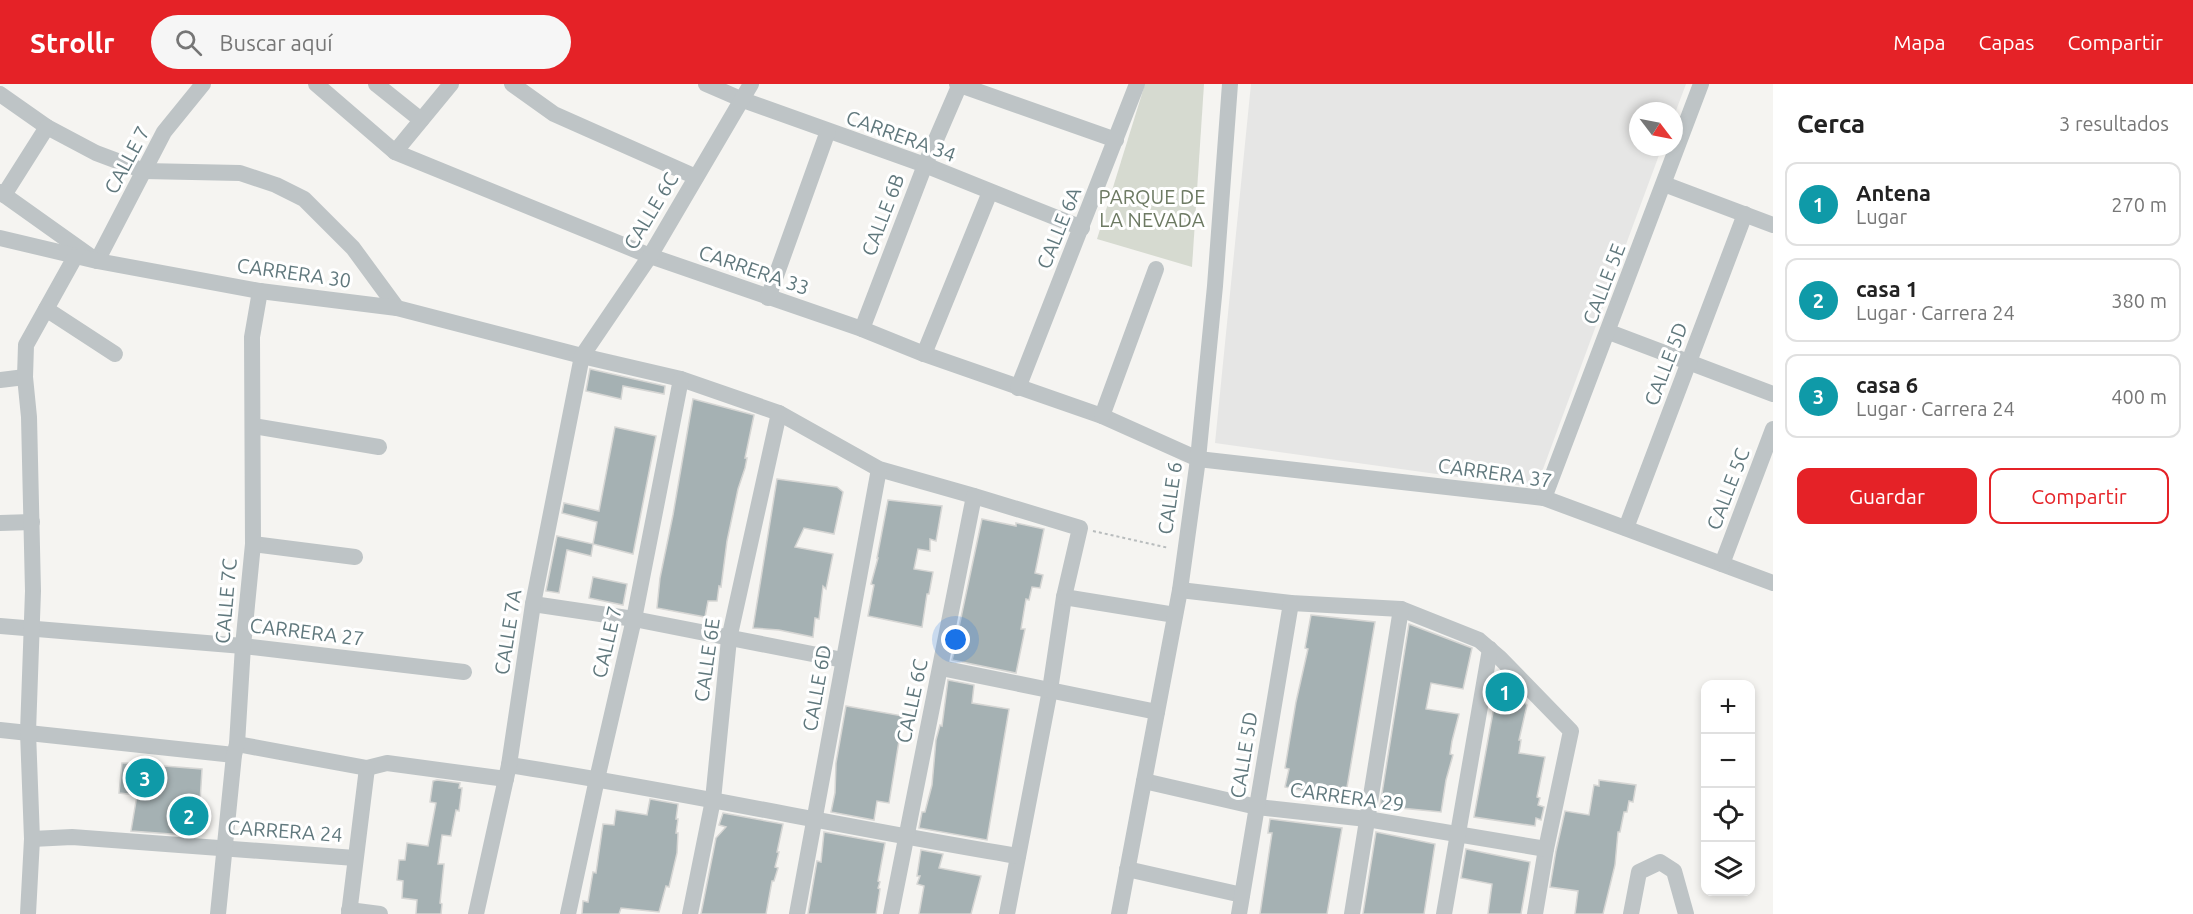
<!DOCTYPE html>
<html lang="es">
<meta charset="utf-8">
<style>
body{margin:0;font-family:Ubuntu,sans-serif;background:#f6f6f6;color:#222}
.controls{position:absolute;right:18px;bottom:18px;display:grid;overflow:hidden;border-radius:12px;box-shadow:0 3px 9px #0003}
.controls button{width:54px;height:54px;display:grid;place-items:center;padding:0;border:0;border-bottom:2px solid #e0e0e0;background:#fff;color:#222;font:30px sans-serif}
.compass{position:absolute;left:1629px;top:18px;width:54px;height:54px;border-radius:50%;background:#fff;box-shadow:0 3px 9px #0003;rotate:122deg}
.you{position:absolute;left:956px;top:556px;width:21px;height:21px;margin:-15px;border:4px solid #fff;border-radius:50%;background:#1a73e8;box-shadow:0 0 0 9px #1a73e833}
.badge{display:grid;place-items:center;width:39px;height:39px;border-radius:50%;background:#e52227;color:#fff;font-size:20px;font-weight:700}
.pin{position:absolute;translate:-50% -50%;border:3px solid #fff;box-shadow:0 2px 6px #0006}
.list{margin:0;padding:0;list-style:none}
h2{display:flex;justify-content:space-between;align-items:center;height:78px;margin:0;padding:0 24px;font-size:26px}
h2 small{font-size:20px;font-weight:400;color:#767676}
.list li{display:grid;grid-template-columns:39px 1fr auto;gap:18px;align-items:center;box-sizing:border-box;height:84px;margin:0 12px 12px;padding:0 12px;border:2px solid #e0e0e0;border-radius:12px}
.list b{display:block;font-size:22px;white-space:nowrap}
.list p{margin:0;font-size:20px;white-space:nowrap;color:#767676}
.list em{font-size:20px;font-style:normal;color:#767676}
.actions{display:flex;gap:12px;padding:18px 24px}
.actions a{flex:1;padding:14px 0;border:2px solid #e52227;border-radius:12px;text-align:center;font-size:21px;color:#e52227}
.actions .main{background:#e52227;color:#fff}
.icon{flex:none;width:33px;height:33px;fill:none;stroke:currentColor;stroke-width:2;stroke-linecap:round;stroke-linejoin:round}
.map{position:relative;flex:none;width:1773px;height:830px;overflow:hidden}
header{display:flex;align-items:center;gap:36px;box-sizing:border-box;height:84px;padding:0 30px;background:#e52227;color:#fff}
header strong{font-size:28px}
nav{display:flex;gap:33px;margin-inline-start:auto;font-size:21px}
.search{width:420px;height:54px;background:#f6f6f6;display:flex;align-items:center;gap:15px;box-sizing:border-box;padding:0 21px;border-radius:33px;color:#767676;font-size:22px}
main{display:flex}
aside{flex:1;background:#fff}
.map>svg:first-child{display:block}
</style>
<header>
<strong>Strollr</strong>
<div class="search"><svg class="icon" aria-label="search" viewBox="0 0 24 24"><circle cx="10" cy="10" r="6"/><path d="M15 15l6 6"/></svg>Buscar aquí</div>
<nav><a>Mapa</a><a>Capas</a><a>Compartir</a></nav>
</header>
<main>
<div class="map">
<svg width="1773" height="830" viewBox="0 0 1773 830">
<rect width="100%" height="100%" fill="#f5f4f1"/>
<polygon fill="#e6e6e5" points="1251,0 1686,0 1674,32 1674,27 1638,27 1638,63 1662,63 1536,404 1215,359"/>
<polygon fill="#d6dad0" points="1145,0 1204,0 1192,183 1097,155"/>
<g fill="#a5b1b3" stroke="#d6d6d4" stroke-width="1.5">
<polygon points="590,285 665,302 664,310 623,302 621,315 586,307"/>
<polygon points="693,315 754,331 745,374 747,374 745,384 738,405 727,457 721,503 719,502 717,517 708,517 705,533 657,524 660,494 673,431"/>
<polygon points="615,343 656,352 633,470 593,460 597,438 562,429 564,419 599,427"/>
<polygon points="777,395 837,403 843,408 834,450 804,444 795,463 833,470 826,505 823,502 819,535 815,534 813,553 779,546 753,544"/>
<polygon points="888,416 942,422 936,457 930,455 930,467 918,465 914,485 933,488 929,510 927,510 922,543 868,532 874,501 871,500 878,474 877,474"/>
<polygon points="982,435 1016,442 1016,439 1044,445 1035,489 1043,491 1040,504 1032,503 1029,516 1026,515 1021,545 1025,545 1016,589 952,576 961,543 959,543"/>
<polygon points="557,452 593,460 591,472 567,466 559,509 546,507"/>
<polygon points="593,493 627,500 623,521 589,514"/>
<polygon points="1311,531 1375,538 1345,715 1285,703 1289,685 1285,684 1296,618 1308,565 1305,564"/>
<polygon points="1409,540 1472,564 1463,605 1431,599 1426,625 1459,630 1452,657 1450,670 1453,671 1446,696 1441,728 1380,722"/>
<polygon points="1499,595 1527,621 1519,656 1521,656 1519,669 1545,673 1537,713 1540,714 1538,721 1544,723 1541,736 1536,734 1535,742 1474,733"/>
<polygon points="948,596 974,601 972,619 1009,625 987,756 919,744 922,728 925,728 932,701 936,656 940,641 942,642"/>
<polygon points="846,622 903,632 889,719 877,717 874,736 831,728 835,709 836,679"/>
<polygon points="139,675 155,676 153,685 164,682 202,685 198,752 131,747 137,711 119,709 122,679 139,679"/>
<polygon points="437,696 460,699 459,704 462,704 459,727 456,726 451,752 442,751 438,780 444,780 440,819 442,820 441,830 416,830 417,816 402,814 403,797 397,796 399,776 405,776 407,759 428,762 436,719 430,718 433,697"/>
<polygon points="1599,696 1636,701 1633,718 1629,717 1627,728 1624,728 1620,748 1618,748 1615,781 1603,830 1575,830 1578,807 1550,803 1556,767 1565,727 1589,731 1594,701 1599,702"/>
<polygon points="650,715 678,720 676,735 678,735 676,749 678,749 677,769 669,803 666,802 659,828 621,824 619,830 582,830 583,817 588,818 593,788 596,789 603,740 614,741 616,726 647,731"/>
<polygon points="723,729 783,740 777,768 779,768 775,783 778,784 774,797 772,797 766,830 701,830 716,754 726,743 719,741"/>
<polygon points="1270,735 1342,744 1327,830 1260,830 1272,749 1268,749"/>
<polygon points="824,748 885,759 878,797 880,798 878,804 880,805 876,830 808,830 817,777 821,778"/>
<polygon points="1376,748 1435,760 1424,830 1363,830"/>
<polygon points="1466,765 1530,778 1521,830 1488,830 1492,800 1461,794"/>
<polygon points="921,766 943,770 939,784 981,792 971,830 919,830 924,802 917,800 920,792 917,792"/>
</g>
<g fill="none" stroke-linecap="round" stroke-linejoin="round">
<polyline stroke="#b8bcbd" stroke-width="2" stroke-dasharray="3 3" stroke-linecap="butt" points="1093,447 1169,464"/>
<g stroke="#bec4c6" stroke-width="16">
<polyline points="316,0 395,68 650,172 862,245 924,270 1102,332 1198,375 1544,414 1773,499"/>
<polyline points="376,0 421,36"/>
<polyline points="512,0 554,30 696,93"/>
<polyline points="706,0 743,16 925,81 1082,144"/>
<polyline points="957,0 1116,56"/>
<polyline points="0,10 47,43 96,69 144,87 240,89 276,101 304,115 353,164 397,224"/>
<polyline points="395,68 451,0"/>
<polyline points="1664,100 1773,141"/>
<polyline points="0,108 97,177 164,48 203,0"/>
<polyline points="4,111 47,43"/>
<polyline points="0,154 97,177 260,207 397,224 582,272 681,295 779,329 879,385 974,412 1080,444 1064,513 1050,606 1007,830"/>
<polyline points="768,214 828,47"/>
<polyline points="46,225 115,270"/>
<polyline points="862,245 925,81 960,0"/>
<polyline points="1609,248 1773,310"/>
<polyline points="924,270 990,108"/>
<polyline points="0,296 25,293"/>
<polyline points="1018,304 1137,0"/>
<polyline points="1102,332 1156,185"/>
<polyline points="253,342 379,363"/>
<polyline points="1544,414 1701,0"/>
<polyline points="0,439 32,438"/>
<polyline points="1626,444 1745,130"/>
<polyline points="253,460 355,473"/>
<polyline points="1722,480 1773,345"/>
<polyline points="1180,506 1291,519 1401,525 1479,556 1500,574 1571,647 1546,765 1535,830"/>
<polyline points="1064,513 1175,531"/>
<polyline points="533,520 634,535 843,576"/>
<polyline points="0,542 243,562 464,588"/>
<polyline points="941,584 1157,628"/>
<polyline points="0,646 234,671"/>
<polyline points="237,660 367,684 387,679 506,695"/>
<path d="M509,681c171,26 339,63 509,91"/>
<polyline points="1144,697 1257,723 1367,735 1546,765"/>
<polyline points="32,755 72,753 355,774"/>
<polyline points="1127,785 1242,811"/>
<polyline points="349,826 380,830"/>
<polyline points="28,830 32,755 28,648 33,507 29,333 25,293 26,261 75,173"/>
<polyline points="218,830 234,671 237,660 243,562 253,460 252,253 260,207"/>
<polyline points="349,830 367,684"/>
<polyline points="476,830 509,681 533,520 582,272 650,172 751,0"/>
<polyline points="568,830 597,695 634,535 681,295"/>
<polyline points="690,830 713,716 729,555 779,329"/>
<polyline points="797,830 879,385"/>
<polyline points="891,830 974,412"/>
<polyline points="1119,830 1180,506 1198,375 1215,202 1230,0"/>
<polyline points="1239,830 1291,519"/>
<polyline points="1352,830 1401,525"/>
<polyline points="1444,830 1490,565"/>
<polyline points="1631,830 1639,788 1660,778 1674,787 1686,830"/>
</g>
</g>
<g text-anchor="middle" stroke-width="6" stroke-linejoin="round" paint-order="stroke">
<g font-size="20" fill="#60787d" stroke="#fff">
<text transform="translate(901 52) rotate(20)" y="7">CARRERA 34</text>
<text transform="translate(127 76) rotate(-62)" y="7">CALLE 7</text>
<text transform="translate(651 127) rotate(-59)" y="7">CALLE 6C</text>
<text transform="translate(883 131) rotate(-69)" y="7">CALLE 6B</text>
<text transform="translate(1059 144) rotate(-68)" y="7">CALLE 6A</text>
<text transform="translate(754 186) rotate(19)" y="7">CARRERA 33</text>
<text transform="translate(294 189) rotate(8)" y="7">CARRERA 30</text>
<text transform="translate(1604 200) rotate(-69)" y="7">CALLE 5E</text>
<text transform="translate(1666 280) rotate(-69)" y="7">CALLE 5D</text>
<text transform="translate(1495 389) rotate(8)" y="7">CARRERA 37</text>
<text transform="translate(1728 405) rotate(-69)" y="7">CALLE 5C</text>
<text transform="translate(1170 414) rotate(-82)" y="7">CALLE 6</text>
<text transform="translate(226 517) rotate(-85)" y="7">CALLE 7C</text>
<text transform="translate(307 548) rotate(7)" y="7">CARRERA 27</text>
<text transform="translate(508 548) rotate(-81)" y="7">CALLE 7A</text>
<text transform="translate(607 558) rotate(-77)" y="7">CALLE 7</text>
<text transform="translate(707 576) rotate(-82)" y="7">CALLE 6E</text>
<text transform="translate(817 604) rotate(-80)" y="7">CALLE 6D</text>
<text transform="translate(912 617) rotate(-78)" y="7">CALLE 6C</text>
<text transform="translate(1244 671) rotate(-81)" y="7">CALLE 5D</text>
<text transform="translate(1347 713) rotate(8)" y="7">CARRERA 29</text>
<text transform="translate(285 747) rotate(4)" y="7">CARRERA 24</text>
</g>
<g font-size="20" fill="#6d7a63" stroke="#fff">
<text x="1152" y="120">PARQUE DE<tspan x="1152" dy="23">LA NEVADA</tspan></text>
</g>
</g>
</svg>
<div class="controls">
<button>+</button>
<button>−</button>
<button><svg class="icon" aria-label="locate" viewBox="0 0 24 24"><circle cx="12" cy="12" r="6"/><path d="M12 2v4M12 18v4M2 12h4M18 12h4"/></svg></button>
<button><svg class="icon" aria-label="layers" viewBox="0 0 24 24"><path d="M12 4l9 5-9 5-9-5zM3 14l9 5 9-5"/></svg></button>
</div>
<svg class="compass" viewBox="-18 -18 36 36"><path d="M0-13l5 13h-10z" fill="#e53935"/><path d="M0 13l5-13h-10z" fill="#767676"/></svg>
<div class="you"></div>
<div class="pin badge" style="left:1505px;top:608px;background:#0f9aa8">1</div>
<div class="pin badge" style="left:189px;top:732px;background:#0f9aa8">2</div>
<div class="pin badge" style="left:145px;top:694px;background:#0f9aa8">3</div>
</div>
<aside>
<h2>Cerca<small>3 resultados</small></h2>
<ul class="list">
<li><span class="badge" style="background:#0f9aa8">1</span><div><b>Antena</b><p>Lugar</p></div><em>270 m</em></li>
<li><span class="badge" style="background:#0f9aa8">2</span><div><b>casa 1</b><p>Lugar · Carrera 24</p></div><em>380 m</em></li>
<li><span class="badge" style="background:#0f9aa8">3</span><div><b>casa 6</b><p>Lugar · Carrera 24</p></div><em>400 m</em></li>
</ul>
<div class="actions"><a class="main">Guardar</a><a>Compartir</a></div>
</aside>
</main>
